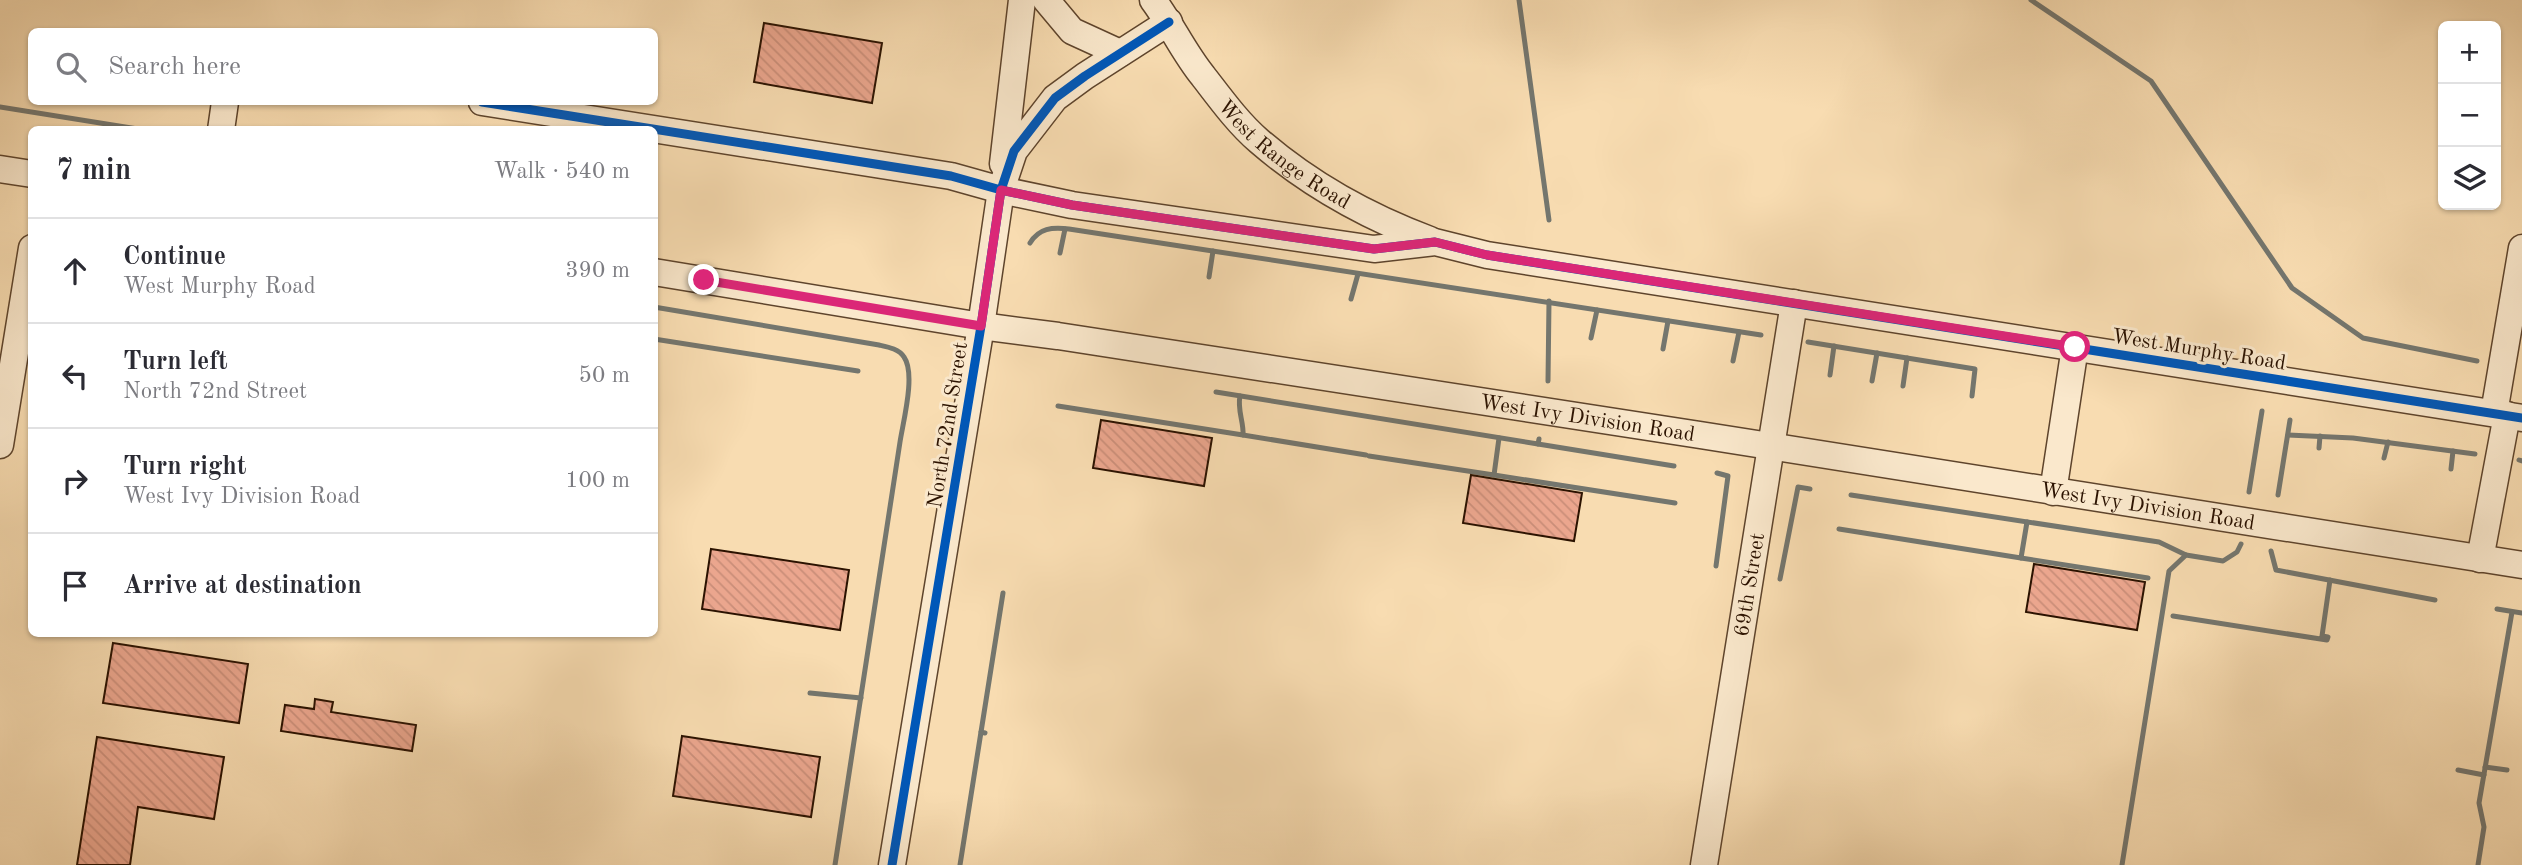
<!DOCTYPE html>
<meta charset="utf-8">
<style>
body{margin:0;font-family:"Old Standard TT",serif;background:#f2f2f3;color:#2b2b33}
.controls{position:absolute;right:21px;top:21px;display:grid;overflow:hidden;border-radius:10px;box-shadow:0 2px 5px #0004}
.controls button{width:63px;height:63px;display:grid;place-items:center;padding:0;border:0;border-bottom:2px solid #e1e1e2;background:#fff;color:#2b2b33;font:35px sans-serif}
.stop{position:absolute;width:21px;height:21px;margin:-16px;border:5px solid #db2777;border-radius:50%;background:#fff}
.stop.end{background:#db2777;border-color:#fff;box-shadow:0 2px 7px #0008}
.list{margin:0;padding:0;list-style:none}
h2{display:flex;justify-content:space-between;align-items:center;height:91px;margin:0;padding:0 28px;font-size:30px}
h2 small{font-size:23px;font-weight:400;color:#7c7c81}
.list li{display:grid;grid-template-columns:46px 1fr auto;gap:21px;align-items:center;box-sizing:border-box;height:105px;padding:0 28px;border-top:2px solid #e1e1e2}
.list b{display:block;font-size:26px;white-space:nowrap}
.list p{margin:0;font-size:23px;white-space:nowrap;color:#7c7c81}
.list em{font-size:23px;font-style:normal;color:#7c7c81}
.icon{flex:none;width:38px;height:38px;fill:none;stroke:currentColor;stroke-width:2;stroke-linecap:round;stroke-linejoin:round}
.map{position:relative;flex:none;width:2522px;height:865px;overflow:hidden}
.search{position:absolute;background:#fff;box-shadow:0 2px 5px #0004;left:28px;top:28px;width:630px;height:77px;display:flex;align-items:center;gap:18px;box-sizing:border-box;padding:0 24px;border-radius:10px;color:#7c7c81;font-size:26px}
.panel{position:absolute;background:#fff;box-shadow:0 2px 5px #0004;left:28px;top:126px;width:630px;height:511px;border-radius:10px}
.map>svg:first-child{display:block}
</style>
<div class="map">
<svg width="2522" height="865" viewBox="0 0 2522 865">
<defs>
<pattern id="building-back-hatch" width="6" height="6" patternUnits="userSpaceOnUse" patternTransform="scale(1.75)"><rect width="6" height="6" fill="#eba68e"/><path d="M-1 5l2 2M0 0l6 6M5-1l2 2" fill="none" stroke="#ca8e79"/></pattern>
</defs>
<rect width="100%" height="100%" fill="#f8dcb1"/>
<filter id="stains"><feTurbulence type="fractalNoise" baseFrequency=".00286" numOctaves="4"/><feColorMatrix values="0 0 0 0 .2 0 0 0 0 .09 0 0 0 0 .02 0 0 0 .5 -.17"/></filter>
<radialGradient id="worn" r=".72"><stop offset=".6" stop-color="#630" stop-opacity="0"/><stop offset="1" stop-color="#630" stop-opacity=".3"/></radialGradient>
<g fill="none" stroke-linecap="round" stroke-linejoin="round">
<g stroke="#74766e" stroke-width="5">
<polyline points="1519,0 1549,220"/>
<polyline points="2031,0 2151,81 2292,288 2363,338 2477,361"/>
<polyline points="0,107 144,130"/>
<path d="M1030,243c9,-15 22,-16 39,-14l692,106"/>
<polyline points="1060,253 1065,229"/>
<polyline points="1209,277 1213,251"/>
<polyline points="1351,299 1358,274"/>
<path d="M654,307l225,38c9,2 20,4 25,12 12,17 -1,65 -4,85l-65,423"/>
<polyline points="1591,338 1597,310"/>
<polyline points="654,339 858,371"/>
<polyline points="1808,342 1975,369 1972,396"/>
<polyline points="1663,349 1668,321"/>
<polyline points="1733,361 1739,332"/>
<polyline points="1830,375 1834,346"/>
<polyline points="1548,381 1549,301"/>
<polyline points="1872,381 1877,353"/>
<polyline points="1903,386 1907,358"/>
<polyline points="1216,392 1538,444"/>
<path d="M1058,406l185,29c1,-13 -6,-25 -3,-39"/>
<polyline points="1243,435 1366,455"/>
<polyline points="2288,435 2353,438 2475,454"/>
<polyline points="1539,439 1538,444 1674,466"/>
<polyline points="2319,448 2320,436"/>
<polyline points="1369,456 1494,475 1499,438"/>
<polyline points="2384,458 2388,442"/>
<polyline points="2519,460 2522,461"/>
<polyline points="2451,469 2453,451"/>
<polyline points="1494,475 1675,503"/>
<polyline points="2249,492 2262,411"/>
<polyline points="1851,495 2159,542 2186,555"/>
<polyline points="2278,495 2290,420"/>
<polyline points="1839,529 2021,558 2027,522"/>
<polyline points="2271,551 2276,570 2435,600"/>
<polyline points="2021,558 2148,578"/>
<polyline points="1716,566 1728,476 1717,473"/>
<polyline points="1780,579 1798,487 1810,489"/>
<polyline points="2497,609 2522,613"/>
<polyline points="2173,616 2327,640 2328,637 2322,636 2330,580"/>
<polyline points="810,693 861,698"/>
<polyline points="985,733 981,732 1003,593"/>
<polyline points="2485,767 2507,770"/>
<polyline points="2458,770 2484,775"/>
<polyline points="960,865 981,732"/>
<polyline points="2122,865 2169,571 2186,555 2223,561 2237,552 2241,544"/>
<polyline points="2478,865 2484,827 2479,803 2512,612"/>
</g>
</g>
<g fill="url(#building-back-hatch)" stroke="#2b1200" stroke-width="2">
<polygon points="764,23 882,43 872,103 754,82"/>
<polygon points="1101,420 1212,438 1204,486 1093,468"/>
<polygon points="1471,475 1582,493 1574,541 1463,523"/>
<polygon points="711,549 849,570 840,630 702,609"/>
<polygon points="2034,564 2145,582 2137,630 2026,612"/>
<polygon points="113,643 248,664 239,723 103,703"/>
<polygon points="315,699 333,702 331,712 416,725 412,751 281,731 285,705 314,709"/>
<polygon points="682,736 820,757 811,817 673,796"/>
<polygon points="97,737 224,757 214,819 138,807 130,865 77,865"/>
</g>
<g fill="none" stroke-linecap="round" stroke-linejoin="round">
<defs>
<g id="minor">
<polyline points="1046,0 1072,31 1120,53"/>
<path id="s1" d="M1153,0c18,24 31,53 50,76 17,22 35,47 56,65 51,44 109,76 171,99"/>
<polyline points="482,102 951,176 1001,190 1072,205 1374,249 1435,242 1487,255 2522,418"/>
<polyline points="221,130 225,102"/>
<polyline points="1003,164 1022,0"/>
<polyline points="0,169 32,174"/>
<path id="s2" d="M654,272l327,54 77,10 642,99 822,130"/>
<polyline points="2494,413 2522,248"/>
<polyline points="0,445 32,248"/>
<polyline points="2053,492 2075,347"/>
<polyline points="2480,559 2507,415"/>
<polyline points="892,865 981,326 1001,190 1014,151 1055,98 1085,76 1169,22"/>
<path id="s3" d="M1704,865l90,-562"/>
</g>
</defs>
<use href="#minor" stroke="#5e442c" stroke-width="29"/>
<use href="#minor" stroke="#fae8cc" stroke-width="26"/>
<defs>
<g id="cycleway">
<polyline points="482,102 951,176 1001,190 1072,205 1374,249 1435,242 1487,255 2522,418"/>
<polyline points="892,865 981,326 1001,190 1014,151 1055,98 1085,76 1169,22"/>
</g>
</defs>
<use href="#cycleway" stroke="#fae8cc" stroke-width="13"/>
<use href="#cycleway" stroke="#0057b8" stroke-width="9"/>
</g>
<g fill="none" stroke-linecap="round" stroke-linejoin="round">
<polyline stroke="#db2777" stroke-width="9" points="704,280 981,326 1001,190 1072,205 1374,249 1435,242 1487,255 2075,347"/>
</g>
<g text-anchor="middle" stroke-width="6" stroke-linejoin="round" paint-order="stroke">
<g font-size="21" fill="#2b1200" stroke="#fae8cc">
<text dy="7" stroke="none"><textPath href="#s1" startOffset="205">West Range Road</textPath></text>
<text transform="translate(2199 349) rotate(9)" y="7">West Murphy Road</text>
<text dy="7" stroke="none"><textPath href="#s2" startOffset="945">West Ivy Division Road</textPath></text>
<text transform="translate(947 425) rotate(-81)" y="7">North 72nd Street</text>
<text dy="7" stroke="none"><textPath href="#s2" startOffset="1512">West Ivy Division Road</textPath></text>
<text dy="7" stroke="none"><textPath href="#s3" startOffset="284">69th Street</textPath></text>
</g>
</g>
<rect width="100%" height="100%" filter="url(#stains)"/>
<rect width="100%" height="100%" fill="url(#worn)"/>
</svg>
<div class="controls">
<button>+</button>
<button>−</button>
<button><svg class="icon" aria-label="layers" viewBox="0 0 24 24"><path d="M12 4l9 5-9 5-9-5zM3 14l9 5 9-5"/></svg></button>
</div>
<div class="stop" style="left:2075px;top:347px"></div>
<div class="stop end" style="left:704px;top:280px"></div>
<div class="search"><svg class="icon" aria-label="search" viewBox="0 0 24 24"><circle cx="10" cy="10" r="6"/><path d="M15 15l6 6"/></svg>Search here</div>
<section class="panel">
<h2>7 min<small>Walk · 540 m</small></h2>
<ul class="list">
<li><svg class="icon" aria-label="ahead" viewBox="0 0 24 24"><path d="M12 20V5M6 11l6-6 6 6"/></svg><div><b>Continue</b><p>West Murphy Road</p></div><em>390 m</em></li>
<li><svg class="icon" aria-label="left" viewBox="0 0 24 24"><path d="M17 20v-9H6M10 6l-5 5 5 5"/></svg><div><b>Turn left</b><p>North 72nd Street</p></div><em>50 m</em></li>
<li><svg class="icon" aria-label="right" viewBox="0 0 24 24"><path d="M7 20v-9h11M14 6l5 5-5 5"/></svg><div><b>Turn right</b><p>West Ivy Division Road</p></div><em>100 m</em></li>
<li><svg class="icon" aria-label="arrive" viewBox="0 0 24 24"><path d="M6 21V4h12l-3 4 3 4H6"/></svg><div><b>Arrive at destination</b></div></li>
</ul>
</section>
</div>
